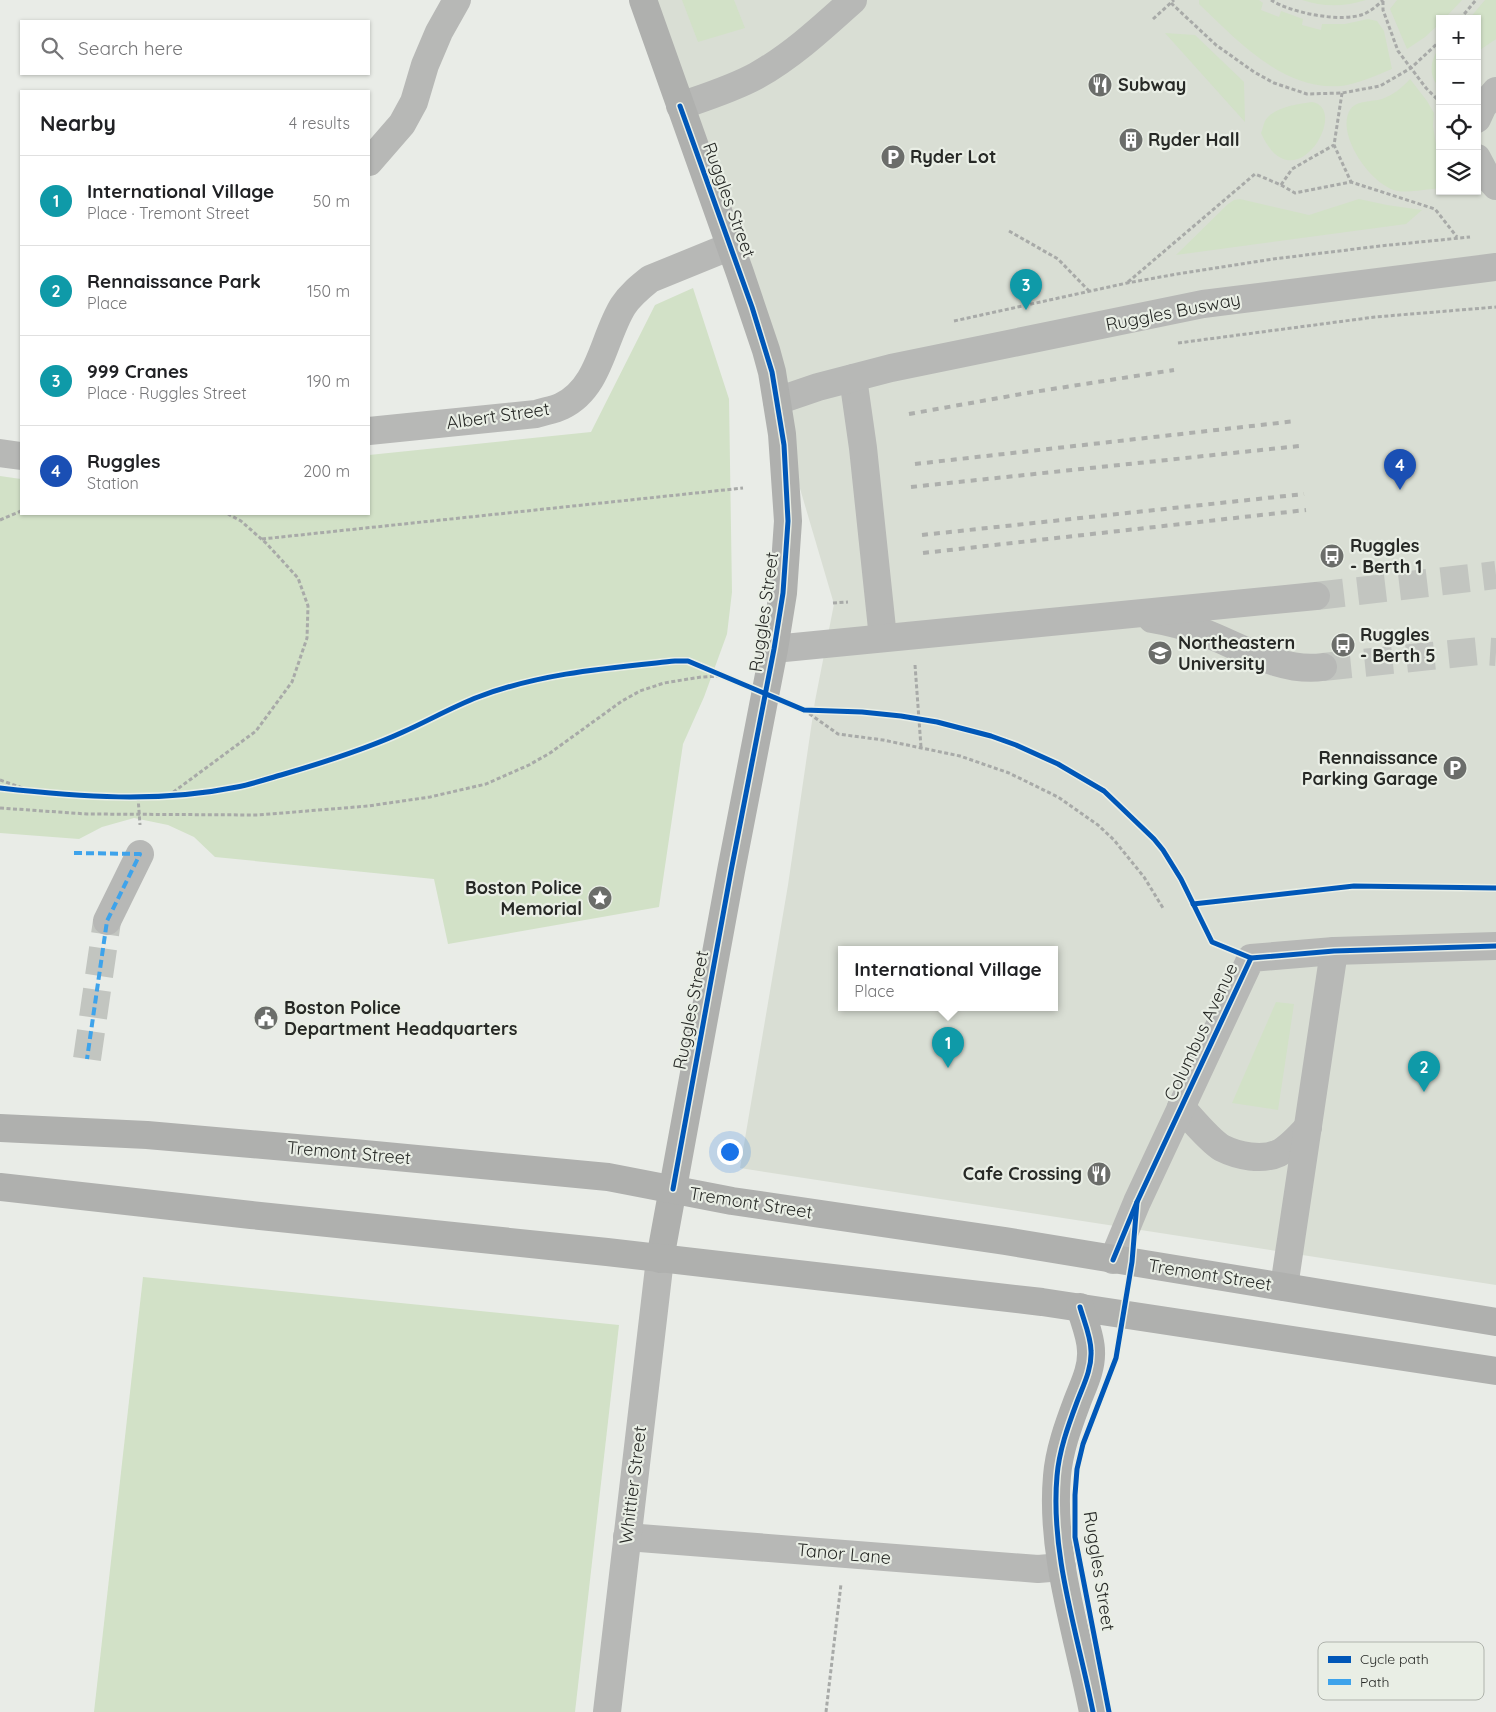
<!DOCTYPE html>
<meta charset="utf-8">
<style>
body{margin:0;font-family:Quicksand,sans-serif;background:#f6f6f6;color:#202124}
.controls{position:absolute;right:15px;top:15px;display:grid;overflow:hidden;border-radius:0px;box-shadow:0 1px 4px #0004}
.controls button{width:45px;height:45px;display:grid;place-items:center;padding:0;border:0;border-bottom:1px solid #e0e0e0;background:#fff;color:#202124;font:25px sans-serif}
.you{position:absolute;left:729px;top:1151px;width:18px;height:18px;margin:-12px;border:4px solid #fff;border-radius:50%;background:#1a73e8;box-shadow:0 0 0 8px #1a73e833}
.badge{display:grid;place-items:center;width:32px;height:32px;border-radius:50%;background:#7c3aed;color:#fff;font-size:16px;font-weight:700}
.pin{position:absolute;translate:-50% -41px;filter:drop-shadow(0 1px 2px #0008)}
.pin::after{content:'';position:absolute;top:26px;width:18px;height:15px;background:inherit;clip-path:polygon(0 0,100% 0,50% 100%)}
.popup{position:absolute;left:838px;top:946px;width:220px;height:65px;box-sizing:border-box;display:grid;place-content:center;border-radius:0px;background:#fff;filter:drop-shadow(0 1px 4px #0005);font-size:16px;white-space:nowrap;color:#757577}
.popup b{font-size:19px;color:#202124}
.popup::after{content:'';position:absolute;left:50%;top:100%;margin-left:-10px;border:10px solid transparent;border-top-color:#fff}
.list{margin:0;padding:0;list-style:none}
h2{display:flex;justify-content:space-between;align-items:center;height:65px;margin:0;padding:0 20px;font-size:21px}
h2 small{font-size:16px;font-weight:400;color:#757577}
.list li{display:grid;grid-template-columns:32px 1fr auto;gap:15px;align-items:center;box-sizing:border-box;height:90px;padding:0 20px;border-top:1px solid #e0e0e0}
.list b{display:block;font-size:19px;white-space:nowrap}
.list p{margin:0;font-size:16px;white-space:nowrap;color:#757577}
.list em{font-size:16px;font-style:normal;color:#757577}
.icon{flex:none;width:28px;height:28px;fill:none;stroke:currentColor;stroke-width:2;stroke-linecap:round;stroke-linejoin:round}
.map{position:relative;flex:none;width:1496px;height:1712px;overflow:hidden}
.search{position:absolute;background:#fff;box-shadow:0 1px 4px #0004;left:20px;top:20px;width:350px;height:55px;display:flex;align-items:center;gap:12px;box-sizing:border-box;padding:0 18px;border-radius:0px;color:#757577;font-size:19px}
.panel{position:absolute;background:#fff;box-shadow:0 1px 4px #0004;left:20px;top:90px;width:350px;height:425px;border-radius:0px}
.map>svg:first-child{display:block}
</style>
<div class="map">
<svg width="1496" height="1712" viewBox="0 0 1496 1712">
<rect width="100%" height="100%" fill="#e9ece7"/>
<path fill="#d9ded4" fill-rule="evenodd" d="M643,0h853v1285l-756,-117 48,-283 27,-184 19,-97 -53,-180zM1440,19h37v172h-37zM842,949h212v58h-212z"/>
<g fill="#d2e1c7">
<polygon points="682,0 734,0 745,28 698,42"/>
<path d="M1199,0h60l4,3 -2,7 18,7 2,-6 22,8 -1,6 19,5 1,-6h23l23,-5 9,2 7,10 8,38c-15,6 -34,15 -51,17 -58,5 -103,-45 -142,-82z"/>
<path d="M1302,0h64c-22,7 -43,7 -64,0z"/>
<polygon points="1397,0 1462,0 1444,19 1440,19 1440,23 1425,37 1407,49 1390,9"/>
<polygon points="1485,0 1496,0 1496,39 1477,52 1477,19 1469,19"/>
<polygon points="1165,33 1195,35 1244,82 1245,122"/>
<path d="M1440,47v40h-1c-11,-11 -9,-28 1,-40z"/>
<path d="M1410,79l17,22 7,12 -1,13 7,43v19c-11,1 -33,5 -42,3 -26,-4 -63,-57 -48,-81 6,-10 22,-8 32,-11 11,-4 20,-11 28,-20z"/>
<path d="M1312,102c39,6 -18,105 -51,31 2,-4 2,-8 4,-12 8,-14 33,-17 47,-19z"/>
<polygon points="1240,199 1309,215 1359,199 1387,205 1422,210 1406,224 1176,255 1228,204 1234,200"/>
<polygon points="693,288 729,399 732,592 727,634 704,697 683,744 659,907 448,944 434,879 215,857 194,837 168,825 134,818 102,827 79,839 0,833 0,476 21,479 21,514 369,514 369,455 591,432 655,305"/>
<polygon points="1276,1002 1294,1004 1278,1110 1232,1103"/>
<polygon points="143,1277 619,1325 575,1712 94,1712"/>
</g>
<g fill="none" stroke-linecap="round" stroke-linejoin="round">
<g stroke="#c2c5c0" stroke-width="28" stroke-dasharray="28 14" stroke-linecap="butt">
<polyline points="1316,596 1496,575"/>
<polyline points="1323,667 1480,651 1496,652"/>
<polyline points="87,1059 107,921"/>
</g>
<g stroke="#a8aaa8" stroke-width="3" stroke-dasharray="4 2.5" stroke-linecap="butt">
<path d="M1271,0c20,13 71,23 93,14 7,-3 14,-9 19,-14"/>
<polyline points="1383,1 1383,10 1398,51 1426,88 1440,102"/>
<polyline points="1171,3 1216,45 1254,72 1274,83 1307,94 1342,93 1380,86 1411,68 1440,41"/>
<polyline points="1153,19 1174,0"/>
<polyline points="1460,19 1476,0"/>
<polyline points="1342,93 1334,145 1351,182"/>
<polyline points="1281,185 1292,169 1334,145"/>
<polyline points="1009,231 1058,259 1089,291"/>
<polyline points="1128,282 1255,174 1281,185 1295,193 1351,182 1435,209 1457,237"/>
<polyline points="954,321 1127,283 1177,274 1273,259 1380,246 1470,237"/>
<polyline points="1178,343 1375,317 1496,307"/>
<polyline points="0,520 21,511"/>
<polyline points="262,539 743,488"/>
<polyline points="833,603 848,602"/>
<polyline points="915,665 921,747"/>
<polyline points="804,710 838,734 883,740 960,756 1009,773 1058,797 1098,825 1114,840 1144,877 1163,908"/>
<polyline points="0,780 34,792"/>
<polyline points="168,796 256,731 292,682 307,638 308,606 298,578 267,544 241,521 228,514"/>
<polyline points="138,797 140,825"/>
<polyline points="0,808 87,814 258,815 368,806 430,797 486,784 529,765 550,753 622,701 640,691 664,683 701,677 722,676"/>
<polyline points="826,1712 841,1584"/>
</g>
<g stroke="#b7b8b6" stroke-width="28">
<path d="M680,106c26,-9 52,-17 76,-30 36,-20 67,-49 97,-76"/>
<polyline points="1477,119 1483,106 1496,91"/>
<polyline points="1477,158 1486,175 1496,186"/>
<polyline points="369,162 402,124 414,102 425,65 439,32 457,0"/>
<polyline points="853,378 863,448 883,638"/>
<polyline points="777,401 818,387 891,368 1203,304 1496,267"/>
<path d="M369,431l167,-17c9,-3 18,-4 26,-8 38,-18 41,-68 61,-100 7,-11 17,-19 27,-27l81,-33"/>
<polyline points="0,453 21,456"/>
<path d="M1152,619c18,3 36,8 53,14 36,14 77,40 118,34"/>
<polyline points="774,649 1316,596"/>
<polyline points="107,921 140,854"/>
<path d="M1181,1107c11,12 28,33 41,41 16,8 40,13 57,5 11,-6 20,-16 29,-26"/>
<polyline points="1113,1260 1137,1202 1251,958 1334,951 1496,946"/>
<polyline points="1284,1287 1334,951"/>
<polyline points="627,1537 1038,1569 1062,1567"/>
<polyline points="607,1712 660,1259"/>
</g>
<g stroke="#afb0ae" stroke-width="28">
<polyline points="643,0 740,273 766,350 772,372 782,434 788,521 783,593 774,649 731,871 660,1259"/>
<polyline points="0,1128 147,1135 354,1153 608,1177 732,1201 1005,1241 1496,1322"/>
<polyline points="0,1187 251,1215 607,1252 1042,1302 1496,1371"/>
<path d="M1080,1307c4,14 11,30 11,44 1,18 -8,35 -14,51 -9,24 -18,49 -20,74 -7,78 21,159 36,236"/>
</g>
<g stroke="#adafac" stroke-width="4" stroke-dasharray="6 6" stroke-linecap="butt">
<polyline points="909,414 1027,393 1174,370"/>
<polyline points="915,464 1296,421"/>
<polyline points="911,487 1299,446"/>
<polyline points="922,535 1304,494"/>
<polyline points="923,553 1306,510"/>
</g>
<polyline stroke="#3ea3eb" stroke-width="4" stroke-dasharray="8 4" stroke-linecap="butt" points="74,853 140,854 107,921 87,1059"/>
<defs>
<g id="cycleway">
<path d="M0,788c79,9 159,15 237,-1 15,-3 30,-8 44,-12 41,-12 83,-25 122,-43 25,-11 49,-25 75,-35 63,-24 130,-29 197,-36h13l116,49 58,2 39,4 36,6 54,14 25,9 42,19 46,27 50,48 9,11 18,29 31,63 39,16 83,-7 162,-5"/>
<polyline points="1193,904 1354,886 1496,888"/>
<polyline points="673,1189 731,871 774,649 783,593 788,521 784,445 772,372 752,307 680,106"/>
<polyline points="1113,1260 1137,1202 1251,958"/>
<path d="M1080,1307c4,14 11,30 11,44 1,18 -8,35 -14,51 -9,24 -18,49 -20,74 -7,78 21,159 36,236"/>
<polyline points="1109,1712 1075,1537 1075,1495 1077,1469 1083,1444 1116,1358 1132,1262 1137,1202"/>
</g>
</defs>
<use href="#cycleway" stroke="#e9eee5" stroke-width="8"/>
<use href="#cycleway" stroke="#0057b8" stroke-width="5"/>
</g>
<defs>
<symbol id="restaurant-disc" viewBox="-11 -11 22 22"><circle r="9.5" fill="#6b6d6a" stroke="#e9eee5"/><path d="M-5-6h1v4h1v-4h1v4h1v-4h1v5L-1.5 .5V6h-2V.5L-5-1ZM5-6V6H3V1.5H1.5Q1.5-4 5-6Z" fill="#fff"/></symbol>
<symbol id="building-disc" viewBox="-11 -11 22 22"><circle r="9.5" fill="#6b6d6a" stroke="#e9eee5"/><path d="M-4-6H4V6H1V3H-1V6H-4ZM-2.5-4.3h1.7v1.8h-1.7ZM.8-4.3h1.7v1.8H.8ZM-2.5-1h1.7V.8h-1.7ZM.8-1h1.7V.8H.8Z" fill="#fff"/></symbol>
<symbol id="parking-disc" viewBox="-11 -11 22 22"><circle r="9.5" fill="#6b6d6a" stroke="#e9eee5"/><path d="M-3.5-5.5H1a3.5 3.5 0 0 1 0 7H-1V5.5H-3.5ZM-1-3.4V-.6H.8a1.4 1.4 0 0 0 0-2.8Z" fill="#fff"/></symbol>
<symbol id="bus-disc" viewBox="-11 -11 22 22"><circle r="9.5" fill="#6b6d6a" stroke="#e9eee5"/><path d="M-5-6H5V4H4V6H2V4H-2V6H-4V4H-5ZM-3.5-4V0h7V-4ZM-3.5 1.2v1.5H-2V1.2ZM2 1.2v1.5H3.5V1.2Z" fill="#fff"/></symbol>
<symbol id="university-disc" viewBox="-11 -11 22 22"><circle r="9.5" fill="#6b6d6a" stroke="#e9eee5"/><path d="M0-5L7-2L0 1L-7-2ZM-4 1L0 2.5L4 1V4Q0 6-4 4Z" fill="#fff"/></symbol>
<symbol id="sight-disc" viewBox="-11 -11 22 22"><circle r="9.5" fill="#6b6d6a" stroke="#e9eee5"/><path d="M0-6L1.8-2.2L6-1.7L2.9 1.2L3.7 5.4L0 3.3L-3.7 5.4L-2.9 1.2L-6-1.7L-1.8-2.2Z" fill="#fff"/></symbol>
<symbol id="civic-disc" viewBox="-11 -11 22 22"><circle r="9.5" fill="#6b6d6a" stroke="#e9eee5"/><path d="M-.6-6.5H3V-4.5H.6V-3L4-1V1h2V6H-6V1h2V-1L-.6-3ZM-1.2 2.5V6h2.4V2.5Z" fill="#fff"/></symbol>
</defs>
<g fill-rule="evenodd">
<use href="#restaurant-disc" x="1086" y="71" width="28" height="28"/>
<use href="#building-disc" x="1117" y="126" width="28" height="28"/>
<use href="#parking-disc" x="879" y="143" width="28" height="28"/>
<use href="#bus-disc" x="1318" y="542" width="28" height="28"/>
<use href="#bus-disc" x="1329" y="631" width="28" height="28"/>
<use href="#university-disc" x="1146" y="639" width="28" height="28"/>
<use href="#parking-disc" x="1441" y="754" width="28" height="28"/>
<use href="#sight-disc" x="586" y="884" width="28" height="28"/>
<use href="#civic-disc" x="252" y="1004" width="28" height="28"/>
<use href="#restaurant-disc" x="1085" y="1160" width="28" height="28"/>
</g>
<g text-anchor="middle" stroke-width="4.5" stroke-linejoin="round" paint-order="stroke">
<g font-size="18" font-weight="bold" fill="#272926" stroke="#e9eee5" text-anchor="start">
<text x="1118" y="91">Subway</text>
<text x="1148" y="146">Ryder Hall</text>
<text x="910" y="163">Ryder Lot</text>
<text x="1350" y="552">Ruggles<tspan x="1350" dy="21">- Berth 1</tspan></text>
<text x="1360" y="641">Ruggles<tspan x="1360" dy="21">- Berth 5</tspan></text>
<text x="1178" y="649">Northeastern<tspan x="1178" dy="21">University</tspan></text>
<text x="1438" y="764" text-anchor="end">Rennaissance<tspan x="1438" dy="21">Parking Garage</tspan></text>
<text x="582" y="894" text-anchor="end">Boston Police<tspan x="582" dy="21">Memorial</tspan></text>
<text x="284" y="1014">Boston Police<tspan x="284" dy="21">Department Headquarters</tspan></text>
<text x="1082" y="1180" text-anchor="end">Cafe Crossing</text>
</g>
<g font-size="18" fill="#272926" stroke="#e9eee5">
<text transform="translate(729 200) rotate(70)" y="6">Ruggles Street</text>
<text transform="translate(1173 312) rotate(-11)" y="6">Ruggles Busway</text>
<text transform="translate(498 416) rotate(-8)" y="6">Albert Street</text>
<text transform="translate(764 612) rotate(-82)" y="6">Ruggles Street</text>
<text transform="translate(691 1010) rotate(-79)" y="6">Ruggles Street</text>
<text transform="translate(1201 1032) rotate(-65)" y="6">Columbus Avenue</text>
<text transform="translate(349 1153) rotate(5)" y="6">Tremont Street</text>
<text transform="translate(751 1203) rotate(9)" y="6">Tremont Street</text>
<text transform="translate(1210 1275) rotate(9)" y="6">Tremont Street</text>
<text transform="translate(633 1485) rotate(-83)" y="6">Whittier Street</text>
<text transform="translate(844 1554) rotate(5)" y="6">Tanor Lane</text>
<text transform="translate(1099 1571) rotate(81)" y="6">Ruggles Street</text>
</g>
</g>
<rect x="1318" y="1642" width="166" height="58" rx="8" fill="#e9eee5" stroke="#afb3ac" stroke-width="1"/>
<rect x="1328" y="1656" width="23" height="7" fill="#0057b8"/>
<rect x="1328" y="1679" width="23" height="6" fill="#3ea3eb"/>
<g font-size="14" fill="#272926">
<text x="1360" y="1664">Cycle path</text>
<text x="1360" y="1687">Path</text>
</g>
</svg>
<div class="controls">
<button>+</button>
<button>−</button>
<button><svg class="icon" aria-label="locate" viewBox="0 0 24 24"><circle cx="12" cy="12" r="6"/><path d="M12 2v4M12 18v4M2 12h4M18 12h4"/></svg></button>
<button><svg class="icon" aria-label="layers" viewBox="0 0 24 24"><path d="M12 4l9 5-9 5-9-5zM3 14l9 5 9-5"/></svg></button>
</div>
<div class="you"></div>
<div class="pin badge" style="left:948px;top:1068px;background:#0f9aa8">1</div>
<div class="popup"><b>International Village</b>Place</div>
<div class="pin badge" style="left:1424px;top:1092px;background:#0f9aa8">2</div>
<div class="pin badge" style="left:1026px;top:310px;background:#0f9aa8">3</div>
<div class="pin badge" style="left:1400px;top:490px;background:#1a4fb4">4</div>
<div class="search"><svg class="icon" aria-label="search" viewBox="0 0 24 24"><circle cx="10" cy="10" r="6"/><path d="M15 15l6 6"/></svg>Search here</div>
<section class="panel">
<h2>Nearby<small>4 results</small></h2>
<ul class="list">
<li><span class="badge" style="background:#0f9aa8">1</span><div><b>International Village</b><p>Place · Tremont Street</p></div><em>50 m</em></li>
<li><span class="badge" style="background:#0f9aa8">2</span><div><b>Rennaissance Park</b><p>Place</p></div><em>150 m</em></li>
<li><span class="badge" style="background:#0f9aa8">3</span><div><b>999 Cranes</b><p>Place · Ruggles Street</p></div><em>190 m</em></li>
<li><span class="badge" style="background:#1a4fb4">4</span><div><b>Ruggles</b><p>Station</p></div><em>200 m</em></li>
</ul>
</section>
</div>
